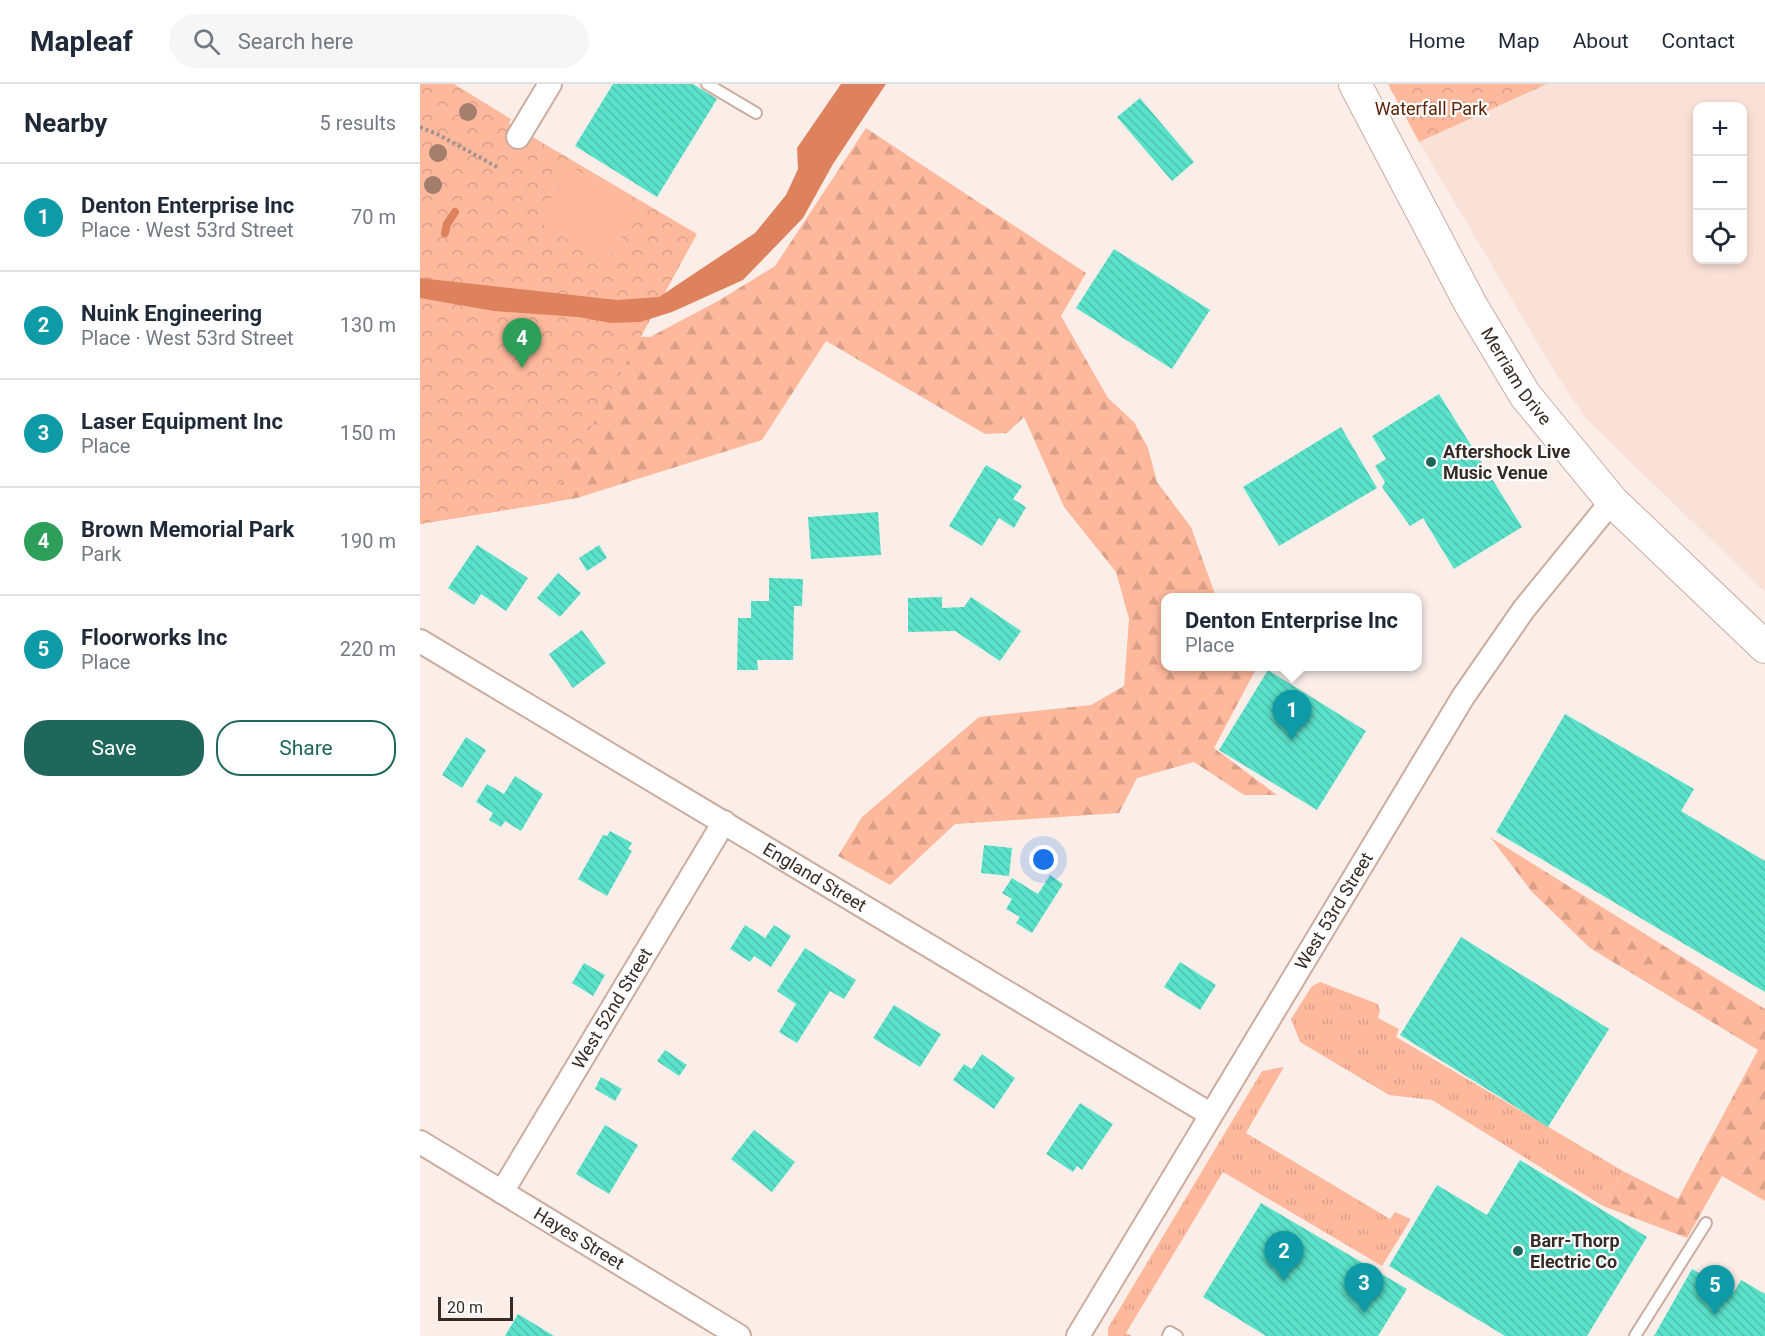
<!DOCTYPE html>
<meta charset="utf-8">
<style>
body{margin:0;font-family:Roboto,sans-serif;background:#f6f6f7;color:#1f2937}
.controls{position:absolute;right:18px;top:18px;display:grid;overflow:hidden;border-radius:12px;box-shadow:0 3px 9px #0003}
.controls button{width:54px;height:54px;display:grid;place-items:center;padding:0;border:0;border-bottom:2px solid #e0e1e3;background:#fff;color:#1f2937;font:30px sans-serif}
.scale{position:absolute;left:18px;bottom:15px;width:75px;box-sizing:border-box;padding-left:6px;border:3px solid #372b26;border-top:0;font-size:16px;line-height:21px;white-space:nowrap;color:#372b26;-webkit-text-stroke:4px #fff;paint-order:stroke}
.you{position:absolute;left:624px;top:776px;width:21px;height:21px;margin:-15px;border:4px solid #fff;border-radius:50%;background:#1a73e8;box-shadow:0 0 0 9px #1a73e833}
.badge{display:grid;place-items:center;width:39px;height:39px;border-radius:50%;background:#20675b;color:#fff;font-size:20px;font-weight:700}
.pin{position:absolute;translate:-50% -50px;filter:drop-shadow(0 2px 3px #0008)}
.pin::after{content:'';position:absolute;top:32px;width:21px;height:18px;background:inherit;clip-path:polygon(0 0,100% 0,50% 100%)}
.popup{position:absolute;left:741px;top:509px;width:261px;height:78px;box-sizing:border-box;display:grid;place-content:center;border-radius:12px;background:#fff;filter:drop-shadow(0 2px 4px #0005);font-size:20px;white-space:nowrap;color:#747a83}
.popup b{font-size:22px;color:#1f2937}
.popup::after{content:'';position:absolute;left:50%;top:100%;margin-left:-12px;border:12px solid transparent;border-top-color:#fff}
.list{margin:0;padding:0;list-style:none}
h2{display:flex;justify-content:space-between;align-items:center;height:78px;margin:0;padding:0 24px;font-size:26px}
h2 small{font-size:20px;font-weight:400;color:#747a83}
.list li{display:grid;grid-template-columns:39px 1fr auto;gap:18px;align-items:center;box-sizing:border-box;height:108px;padding:0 24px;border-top:2px solid #e0e1e3}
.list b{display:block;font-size:22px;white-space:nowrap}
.list p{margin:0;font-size:20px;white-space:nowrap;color:#747a83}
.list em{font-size:20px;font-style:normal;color:#747a83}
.actions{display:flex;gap:12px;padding:18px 24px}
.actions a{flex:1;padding:14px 0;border:2px solid #20675b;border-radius:24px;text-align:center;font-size:21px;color:#20675b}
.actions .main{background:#20675b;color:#fff}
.icon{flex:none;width:33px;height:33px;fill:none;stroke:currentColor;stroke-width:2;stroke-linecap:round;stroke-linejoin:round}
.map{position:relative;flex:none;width:1345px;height:1252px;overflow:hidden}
header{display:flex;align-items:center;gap:36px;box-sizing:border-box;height:84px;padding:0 30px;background:#fff;border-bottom:2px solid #e0e1e3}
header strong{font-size:28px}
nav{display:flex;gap:33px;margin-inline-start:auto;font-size:21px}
.search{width:420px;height:54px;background:#f6f6f7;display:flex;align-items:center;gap:15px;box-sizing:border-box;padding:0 21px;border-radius:33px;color:#747a83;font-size:22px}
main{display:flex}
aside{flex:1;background:#fff}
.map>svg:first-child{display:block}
</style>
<header>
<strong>Mapleaf</strong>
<div class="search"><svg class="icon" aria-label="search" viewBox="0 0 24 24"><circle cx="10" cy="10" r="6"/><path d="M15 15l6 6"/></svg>Search here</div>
<nav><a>Home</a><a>Map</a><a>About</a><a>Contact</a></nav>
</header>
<main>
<aside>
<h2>Nearby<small>5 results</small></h2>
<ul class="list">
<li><span class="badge" style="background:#0f9aa8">1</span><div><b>Denton Enterprise Inc</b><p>Place · West 53rd Street</p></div><em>70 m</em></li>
<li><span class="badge" style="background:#0f9aa8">2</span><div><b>Nuink Engineering</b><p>Place · West 53rd Street</p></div><em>130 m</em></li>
<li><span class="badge" style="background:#0f9aa8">3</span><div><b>Laser Equipment Inc</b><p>Place</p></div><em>150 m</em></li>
<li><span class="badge" style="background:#2e9e5b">4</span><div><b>Brown Memorial Park</b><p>Park</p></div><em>190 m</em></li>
<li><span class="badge" style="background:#0f9aa8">5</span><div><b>Floorworks Inc</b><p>Place</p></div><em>220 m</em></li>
</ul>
<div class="actions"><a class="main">Save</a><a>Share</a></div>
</aside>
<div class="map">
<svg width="1345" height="1252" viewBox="0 0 1345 1252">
<defs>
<pattern id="grass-tufts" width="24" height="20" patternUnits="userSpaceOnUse" patternTransform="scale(1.5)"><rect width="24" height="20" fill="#feb99d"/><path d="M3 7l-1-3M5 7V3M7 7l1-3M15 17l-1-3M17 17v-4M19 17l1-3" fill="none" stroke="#da9f87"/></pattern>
<pattern id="forest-firs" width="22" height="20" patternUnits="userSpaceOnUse" patternTransform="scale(1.5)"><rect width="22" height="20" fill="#feb99d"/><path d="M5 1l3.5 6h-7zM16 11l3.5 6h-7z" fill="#da9f87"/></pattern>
<pattern id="park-crowns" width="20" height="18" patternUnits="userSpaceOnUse" patternTransform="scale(1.5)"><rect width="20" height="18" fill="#feb99d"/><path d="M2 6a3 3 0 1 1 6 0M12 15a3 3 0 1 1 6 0" fill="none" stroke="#da9f87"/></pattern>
<pattern id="building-back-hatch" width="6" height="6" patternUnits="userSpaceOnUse" patternTransform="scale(1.5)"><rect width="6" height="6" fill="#5ae1c9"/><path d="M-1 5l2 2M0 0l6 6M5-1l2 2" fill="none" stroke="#4fc1ac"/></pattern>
</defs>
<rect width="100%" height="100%" fill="#fbeee9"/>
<path fill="#fae1d7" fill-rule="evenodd" d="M1127,0h218v508l-179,-173 -32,-48 -135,-229zM1278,22h44v154h-44z"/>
<g fill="url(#grass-tufts)">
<polygon points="900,898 958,920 960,927 958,934 979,945 976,953 1203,1087 1183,1122 1012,1016 969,1011 880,958 871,935 892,902"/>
<polygon points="864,983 826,1049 970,1135 975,1128 991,1135 962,1182 803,1088 706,1249 712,1252 688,1252 688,1244 842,987"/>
</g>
<g fill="url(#forest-firs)">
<polygon points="446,44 666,189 641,232 688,314 714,338 728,364 737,398 771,443 796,513 746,514 746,582 834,583 835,587 794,664 857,711 824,711 774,678 717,694 699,729 535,740 470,801 418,772 442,733 559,633 671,621 704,602 709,535 696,488 644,423 604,333 587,349 565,350 406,257 342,356 157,414 0,440 146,250 230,253 298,217 355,182"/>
<polygon points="1070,753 1345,925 1345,1117 1302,1092 1267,1154 1183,1122 1203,1087 1258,1115 1338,966 1170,864 1112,808"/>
</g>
<g fill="url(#park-crowns)">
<polygon points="0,0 34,0 91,35 89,39 277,150 130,419 0,440"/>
<polygon points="968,0 1127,0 999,58"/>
</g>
<polygon fill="#feb99d" points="150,82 220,124 186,179 117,137"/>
<polygon fill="#dd825d" points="421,0 466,0 413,80 383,134 323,196 252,228 220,238 191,239 158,233 74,227 0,214 0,194 197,216 239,213 335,149 366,111 378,85 377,64"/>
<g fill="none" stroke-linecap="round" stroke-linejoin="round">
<polyline stroke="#dd825d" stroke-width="8" points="25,149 27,140 35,128"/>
</g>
<g fill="url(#building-back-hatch)">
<polygon points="193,0 273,0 297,15 237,113 155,62"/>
<polygon points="720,14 774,78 752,97 697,33"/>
<polygon points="694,165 790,226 752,285 656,224"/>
<polygon points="1019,310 1102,443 1034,485 1003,434 990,442 962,403 965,398 955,382 966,375 952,352"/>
<polygon points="921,343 957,404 859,462 823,403"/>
<polygon points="566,381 602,402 593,415 606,423 594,444 579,434 562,462 529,442"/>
<polygon points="458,428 461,471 391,475 388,433"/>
<polygon points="57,461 108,494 86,527 61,510 54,521 28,504"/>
<polygon points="179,461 187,474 167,487 159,474"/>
<polygon points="138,489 161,509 140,533 117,514"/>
<polygon points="349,494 383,495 382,522 374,522 373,576 337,576 338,586 317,586 318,534 331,534 331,517 349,517"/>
<polygon points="522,513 522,524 544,523 551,513 601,547 580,577 535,547 488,548 488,514"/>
<polygon points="162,546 186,579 153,604 129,570"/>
<polygon points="848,586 946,647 897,726 799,666"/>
<polygon points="1145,630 1274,705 1261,727 1345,777 1345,908 1076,748"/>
<polygon points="46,653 66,666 42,704 22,691"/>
<polygon points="95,692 123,710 101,747 85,737 81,743 69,736 73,729 56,718 67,700 84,710"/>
<polygon points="190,747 212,759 208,765 212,767 187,812 158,795 183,751 187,752"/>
<polygon points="564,761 592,764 589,792 561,789"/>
<polygon points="630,791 643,800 612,849 596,839 600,833 586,825 592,815 582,809 592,794 618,810"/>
<polygon points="325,841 345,854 354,841 371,852 351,883 334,872 330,878 310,865"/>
<polygon points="1041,853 1189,945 1128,1043 980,951"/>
<polygon points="385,864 436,896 424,915 410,907 377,959 359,948 376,920 357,907"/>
<polygon points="760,878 796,901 780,926 744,903"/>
<polygon points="164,879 185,891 173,912 152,899"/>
<polygon points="474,921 521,950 500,983 453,954"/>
<polygon points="245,966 267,981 259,992 237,977"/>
<polygon points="562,970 595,994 574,1025 533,996 544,980 552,985"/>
<polygon points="181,993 202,1005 195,1017 175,1005"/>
<polygon points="660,1019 693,1040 662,1086 657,1082 653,1088 626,1070"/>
<polygon points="185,1041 218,1061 189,1110 156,1090"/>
<polygon points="334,1046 375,1078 352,1108 311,1075"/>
<polygon points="1100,1076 1227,1153 1167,1252 1085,1252 969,1182 1017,1101 1067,1131"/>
<polygon points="841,1119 987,1205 958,1252 846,1252 783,1213"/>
<polygon points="1272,1185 1314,1208 1321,1196 1345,1210 1345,1252 1234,1252"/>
<polygon points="98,1230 134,1252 85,1252"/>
</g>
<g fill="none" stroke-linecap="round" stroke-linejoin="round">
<defs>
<g id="service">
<polyline points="287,0 336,29"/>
<polyline points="748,1252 750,1248 757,1252"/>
<polyline points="1215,1252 1286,1139"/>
</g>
<g id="minor">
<polyline points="98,53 130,0"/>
<path id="s1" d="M0,557l790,473"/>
<path id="s2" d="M0,1058l319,194"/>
<path id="s3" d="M82,1108l222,-370"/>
<path id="s4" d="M658,1252l385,-639 61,-88 88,-108"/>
</g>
<g id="secondary">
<path id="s5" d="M935,0l116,221 54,90 87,106 153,146"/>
</g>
</defs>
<use href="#service" stroke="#cbac9f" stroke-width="14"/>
<use href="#minor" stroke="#cbac9f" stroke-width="26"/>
<use href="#secondary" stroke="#cbac9f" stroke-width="34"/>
<polyline stroke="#a1948f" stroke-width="4" stroke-dasharray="3 3" stroke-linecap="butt" points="0,43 19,51 79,84"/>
<use href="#service" stroke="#fff" stroke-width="10"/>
<use href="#minor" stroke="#fff" stroke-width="22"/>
<use href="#secondary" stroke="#fff" stroke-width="32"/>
</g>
<g fill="#a47e6c">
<circle cx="48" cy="28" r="9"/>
<circle cx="18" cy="69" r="9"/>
<circle cx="13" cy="101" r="9"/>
</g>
<g fill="#20675b" stroke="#fff" stroke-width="2">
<circle cx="1011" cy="378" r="6"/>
<circle cx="1098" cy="1167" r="6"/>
</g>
<g text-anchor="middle" stroke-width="4.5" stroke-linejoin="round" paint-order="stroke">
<g font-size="18" fill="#5c2306" stroke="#fff">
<text x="1011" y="31">Waterfall Park</text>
</g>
<g font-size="18" fill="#372b26" stroke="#fff">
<text dy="6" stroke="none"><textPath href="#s5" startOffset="334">Merriam Drive</textPath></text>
<text dy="6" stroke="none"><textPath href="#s1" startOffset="460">England Street</textPath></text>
<text dy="6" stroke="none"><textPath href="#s4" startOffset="496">West 53rd Street</textPath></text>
<text dy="6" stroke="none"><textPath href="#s3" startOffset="214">West 52nd Street</textPath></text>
<text dy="6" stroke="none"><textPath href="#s2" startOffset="186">Hayes Street</textPath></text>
</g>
<g font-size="18" font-weight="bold" fill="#372b26" stroke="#fff" text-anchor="start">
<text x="1023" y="374">Aftershock Live<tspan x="1023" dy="21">Music Venue</tspan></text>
<text x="1110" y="1163">Barr-Thorp<tspan x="1110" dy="21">Electric Co</tspan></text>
</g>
</g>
</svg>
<div class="controls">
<button>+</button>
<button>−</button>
<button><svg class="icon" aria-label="locate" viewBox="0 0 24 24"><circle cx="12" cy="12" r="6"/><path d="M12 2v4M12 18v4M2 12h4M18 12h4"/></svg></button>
</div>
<div class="scale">20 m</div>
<div class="you"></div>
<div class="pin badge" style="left:872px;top:656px;background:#0f9aa8">1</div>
<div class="popup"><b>Denton Enterprise Inc</b>Place</div>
<div class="pin badge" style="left:864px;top:1197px;background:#0f9aa8">2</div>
<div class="pin badge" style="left:944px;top:1229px;background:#0f9aa8">3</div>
<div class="pin badge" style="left:102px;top:284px;background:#2e9e5b">4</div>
<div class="pin badge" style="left:1295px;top:1231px;background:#0f9aa8">5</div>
</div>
</main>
